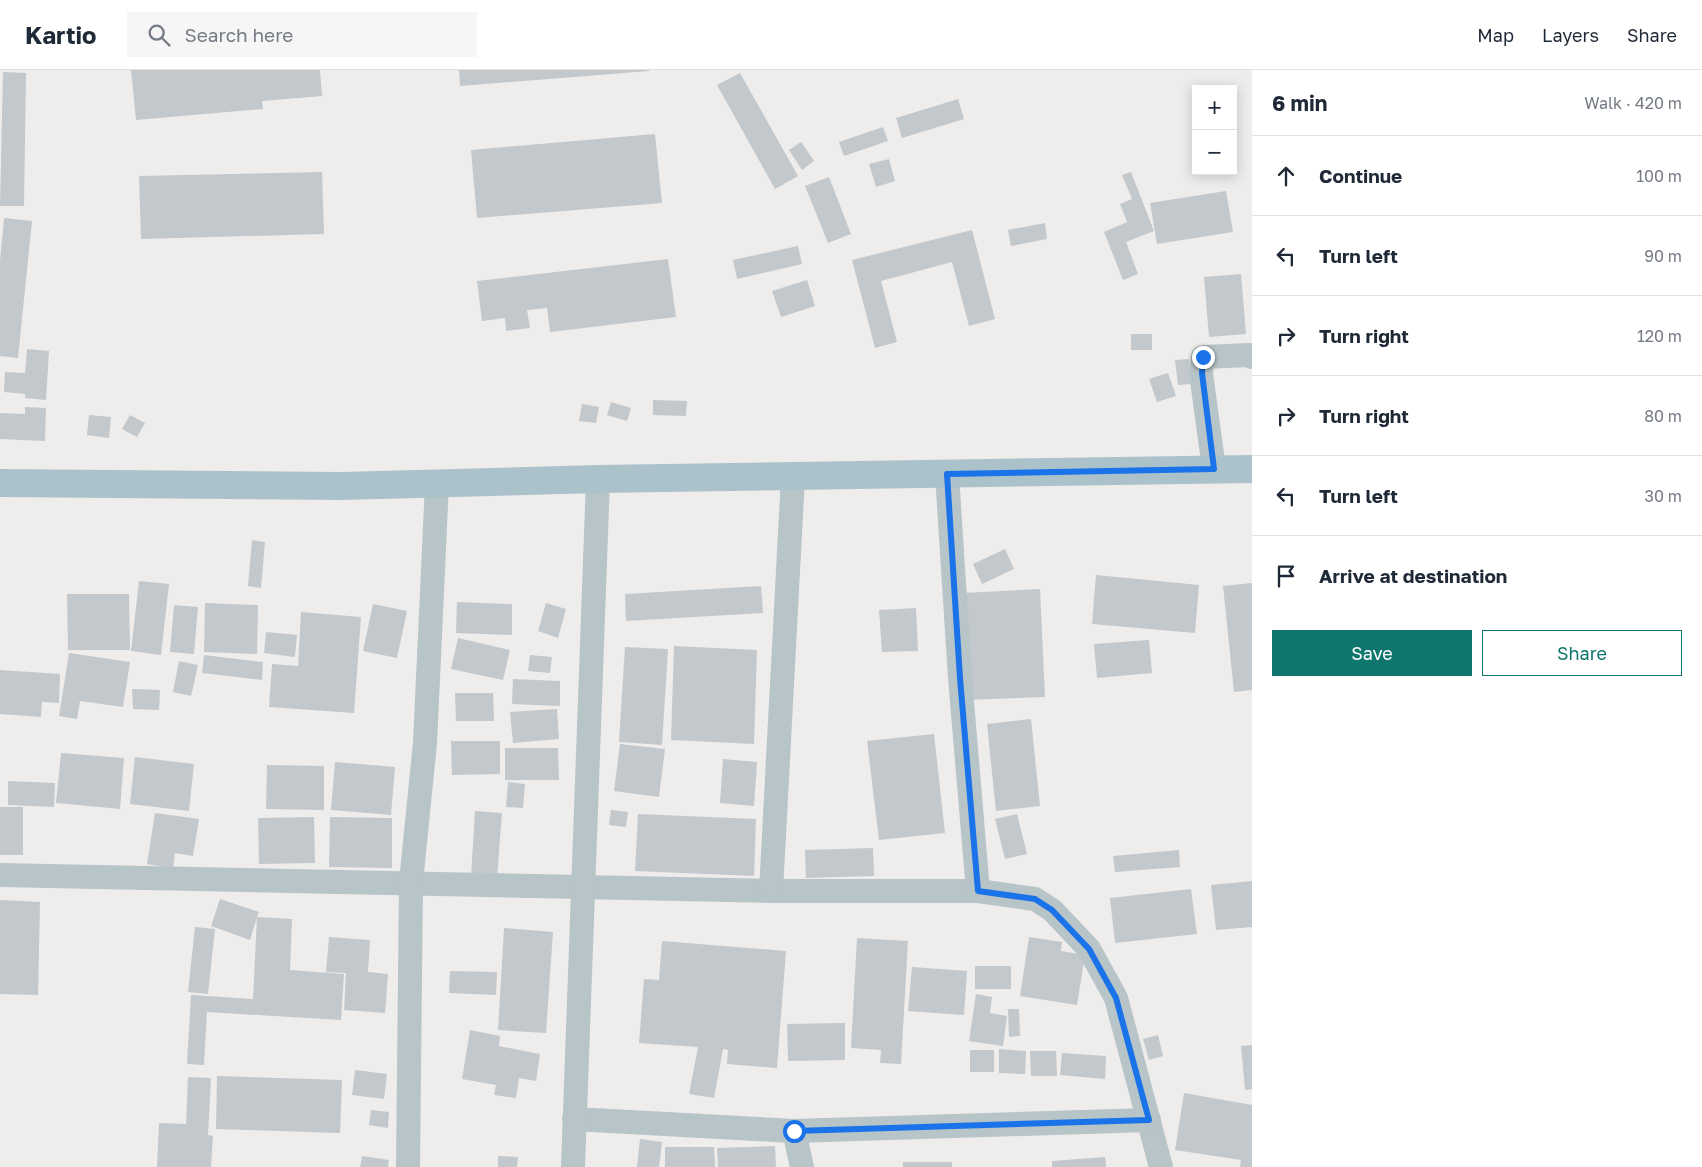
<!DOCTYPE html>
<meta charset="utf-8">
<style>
body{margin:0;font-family:"Golos Text",sans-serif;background:#f6f6f7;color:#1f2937}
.controls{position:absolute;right:15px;top:15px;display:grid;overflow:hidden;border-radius:0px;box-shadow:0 2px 12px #0003}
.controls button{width:45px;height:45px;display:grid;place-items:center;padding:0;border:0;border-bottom:1px solid #e0e1e3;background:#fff;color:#1f2937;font:25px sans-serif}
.stop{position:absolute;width:15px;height:15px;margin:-11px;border:4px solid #1a73e8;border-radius:50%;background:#fff}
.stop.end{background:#1a73e8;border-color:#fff;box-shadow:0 1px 5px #0008}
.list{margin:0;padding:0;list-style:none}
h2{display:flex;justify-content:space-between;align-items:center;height:65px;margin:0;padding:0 20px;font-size:21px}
h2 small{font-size:16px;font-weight:400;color:#747a83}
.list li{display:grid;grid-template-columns:32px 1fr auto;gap:15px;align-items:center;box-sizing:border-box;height:80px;padding:0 20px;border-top:1px solid #e0e1e3}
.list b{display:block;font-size:19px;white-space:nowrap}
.list em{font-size:16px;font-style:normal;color:#747a83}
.actions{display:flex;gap:10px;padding:15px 20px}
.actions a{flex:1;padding:11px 0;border:1px solid #0f766e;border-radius:0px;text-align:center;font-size:18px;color:#0f766e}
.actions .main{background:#0f766e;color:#fff}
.icon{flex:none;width:28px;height:28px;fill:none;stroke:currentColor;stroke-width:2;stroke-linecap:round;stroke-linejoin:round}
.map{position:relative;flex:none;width:1252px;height:1097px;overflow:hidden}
header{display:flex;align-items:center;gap:30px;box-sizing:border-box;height:70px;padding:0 25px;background:#fff;border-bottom:1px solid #e0e1e3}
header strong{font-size:24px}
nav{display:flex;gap:28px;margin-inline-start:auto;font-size:18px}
.search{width:350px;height:45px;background:#f6f6f7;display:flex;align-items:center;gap:12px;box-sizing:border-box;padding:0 18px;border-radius:0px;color:#747a83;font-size:19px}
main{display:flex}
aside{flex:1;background:#fff}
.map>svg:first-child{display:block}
</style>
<header>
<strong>Kartio</strong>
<div class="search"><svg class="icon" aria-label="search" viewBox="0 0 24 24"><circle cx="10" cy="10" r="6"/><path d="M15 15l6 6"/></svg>Search here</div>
<nav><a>Map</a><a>Layers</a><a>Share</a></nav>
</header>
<main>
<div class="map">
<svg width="1252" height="1097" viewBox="0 0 1252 1097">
<rect width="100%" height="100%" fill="#efecec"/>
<g fill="#c3c8cc">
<polygon points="131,0 320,0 322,26 262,31 263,39 136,50"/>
<polygon points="459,0 649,0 649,1 460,16"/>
<polygon points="3,2 26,3 24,136 0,136"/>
<polygon points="740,3 798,106 775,119 717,15"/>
<polygon points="958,29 964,49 902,68 896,48"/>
<polygon points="883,57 888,71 844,86 839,72"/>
<polygon points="655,64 662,133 477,148 471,80"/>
<polygon points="801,72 814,91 802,100 789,80"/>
<polygon points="889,89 895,111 876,117 869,94"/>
<polygon points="322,102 324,164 141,169 139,106"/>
<polygon points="1131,102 1154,161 1126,172 1138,204 1123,210 1104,162 1127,152 1120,134 1132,129 1122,105"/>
<polygon points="829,107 851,164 828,173 805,116"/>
<polygon points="1226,121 1233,162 1157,174 1150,133"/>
<polygon points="4,148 32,151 18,288 0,286 0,191"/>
<polygon points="1045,153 1047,169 1011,176 1008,160"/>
<polygon points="972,160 995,249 969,256 952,192 881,211 897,272 875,278 852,190"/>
<polygon points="798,176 802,194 737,209 733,190"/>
<polygon points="668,189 676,247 550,262 547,238 527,240 530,258 506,261 505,248 482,251 477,211"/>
<polygon points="1241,204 1246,264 1209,267 1204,207"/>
<polygon points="807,210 815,236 781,247 772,221"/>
<rect x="1131" y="264" width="21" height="16"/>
<polygon points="27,279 49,281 46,330 25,328 25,324 4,322 5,302 25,303"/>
<polygon points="1189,289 1191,314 1178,315 1175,290"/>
<polygon points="1168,303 1176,326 1157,332 1149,309"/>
<polygon points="653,330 687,331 686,346 653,345"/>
<polygon points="611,332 631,338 627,351 607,345"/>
<polygon points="582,334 599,337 596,353 579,351"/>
<polygon points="25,337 46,338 45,371 0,369 0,343 25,344"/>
<polygon points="89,345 111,347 109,368 87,365"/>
<polygon points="130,345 145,353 137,367 122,359"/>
<polygon points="252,470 265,472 261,518 248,516"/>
<polygon points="1005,479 1014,499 982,514 973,494"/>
<polygon points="1096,505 1199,515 1195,563 1092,554"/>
<polygon points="139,511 169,514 161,585 131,581"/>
<polygon points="1252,513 1252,620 1234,622 1223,516"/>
<polygon points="761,516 763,543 626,551 625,524"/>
<polygon points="1040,519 1045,627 966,630 962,523"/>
<polygon points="67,524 129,524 130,580 68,580"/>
<polygon points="457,532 512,534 512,565 456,563"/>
<polygon points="205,533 258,535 257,584 204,582"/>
<polygon points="546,533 566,539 558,568 538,561"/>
<polygon points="373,534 407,541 397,588 363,581"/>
<polygon points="174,535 198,537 194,584 170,582"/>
<polygon points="916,538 918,581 882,582 879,540"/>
<polygon points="301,542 361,547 354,643 269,637 272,594 298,596"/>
<polygon points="266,562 297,565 295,587 264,583"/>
<polygon points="458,568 510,580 503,610 451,599"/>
<polygon points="1149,570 1152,603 1097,608 1094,574"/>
<polygon points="674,576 757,580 754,674 671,670"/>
<polygon points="625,577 668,579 662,675 619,672"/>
<polygon points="69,583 130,592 123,637 80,631 77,649 59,646"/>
<polygon points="204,585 263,592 262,610 202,603"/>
<polygon points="530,585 552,587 550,603 528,601"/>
<polygon points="179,591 198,595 191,626 173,622"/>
<polygon points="0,600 60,604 59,633 42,632 41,647 0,644"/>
<polygon points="513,609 560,611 560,636 512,634"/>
<polygon points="132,619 160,620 159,640 133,639"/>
<polygon points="455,623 493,623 494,651 456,651"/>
<polygon points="557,639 559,669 513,673 510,642"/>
<polygon points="1031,649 1040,736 996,741 987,654"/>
<polygon points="934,664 945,763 879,770 867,671"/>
<polygon points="451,671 500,671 500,704 452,705"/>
<polygon points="620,674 665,679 659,727 614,721"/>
<polygon points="505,678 558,678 559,710 505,710"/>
<polygon points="61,683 124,688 120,739 56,733"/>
<polygon points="135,687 194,694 189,741 130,734"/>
<polygon points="723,689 757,692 754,736 720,733"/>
<polygon points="335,692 395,697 391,745 331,740"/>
<polygon points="267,695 324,696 324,740 266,739"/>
<polygon points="8,711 55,713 54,737 8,735"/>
<polygon points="508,712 525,714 523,738 506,737"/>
<rect x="0" y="737" width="23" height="48"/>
<polygon points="611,740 628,742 626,757 609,755"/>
<polygon points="475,741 502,743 497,809 471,807"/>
<polygon points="155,743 199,749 193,786 175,783 173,798 147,794"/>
<polygon points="638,744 756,749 754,806 635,801"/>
<polygon points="1017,744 1027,784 1005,789 995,749"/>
<polygon points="314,747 315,793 259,794 258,748"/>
<polygon points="330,747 392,748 392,798 329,797"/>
<polygon points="873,778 874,806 806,808 805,780"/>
<polygon points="1179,780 1180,797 1115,802 1113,786"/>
<polygon points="1252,811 1252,857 1216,860 1211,815"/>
<polygon points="1191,819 1197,864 1115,873 1110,828"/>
<polygon points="220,829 259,842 257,847 292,849 290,900 344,904 341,950 207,942 204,995 187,994 191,925 253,929 257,847 250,870 211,856"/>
<polygon points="0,830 40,832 38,925 0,924"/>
<polygon points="195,857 215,859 208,924 188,922"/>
<polygon points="504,858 553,862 546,963 498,960"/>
<polygon points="329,867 370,870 368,902 388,904 385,943 344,940 346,903 326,902"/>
<polygon points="1029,867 1062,872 1061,881 1085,885 1077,935 1020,926"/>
<polygon points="857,868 908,871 901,994 880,993 881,980 851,978"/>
<polygon points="662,871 786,881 777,998 727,994 728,980 723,979 714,1028 689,1024 698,977 639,973 644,909 659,910"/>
<rect x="975" y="896" width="36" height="23"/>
<polygon points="912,897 967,901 964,945 908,941"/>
<polygon points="450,901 497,902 496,925 449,923"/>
<polygon points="976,924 992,927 990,943 1007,946 1003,976 969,971"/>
<polygon points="1008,939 1019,939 1020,966 1009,967"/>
<polygon points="845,953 845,990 788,991 787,954"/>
<polygon points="470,960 500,966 499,976 540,984 536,1011 519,1008 516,1028 494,1025 496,1015 462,1009"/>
<polygon points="1158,965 1163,986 1149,990 1143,969"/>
<polygon points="1252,975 1252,1019 1245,1020 1241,976"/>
<polygon points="999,979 1026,981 1025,1004 999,1003"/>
<rect x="970" y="980" width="24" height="22"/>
<polygon points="1030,981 1056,981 1057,1006 1031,1006"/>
<polygon points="1062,983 1106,986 1105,1009 1060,1005"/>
<polygon points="355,1000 387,1004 384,1029 352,1025"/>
<polygon points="217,1006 342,1010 340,1063 216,1059"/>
<polygon points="188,1007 211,1008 208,1065 213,1066 211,1097 157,1097 159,1053 186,1054"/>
<polygon points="1184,1023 1252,1035 1252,1097 1240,1097 1241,1090 1175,1080"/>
<polygon points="371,1040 389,1042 388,1058 369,1055"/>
<polygon points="640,1069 662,1072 659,1097 637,1097"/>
<polygon points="775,1076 776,1097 718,1097 717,1078"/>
<polygon points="665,1077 714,1077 715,1097 665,1097"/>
<polygon points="362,1086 389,1090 388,1097 360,1097"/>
<polygon points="498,1086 518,1087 517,1097 498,1097"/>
<polygon points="1105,1087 1106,1097 1052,1097 1052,1091"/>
<rect x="903" y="1092" width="49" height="5"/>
</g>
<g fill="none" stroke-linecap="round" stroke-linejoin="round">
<g stroke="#b7c4c8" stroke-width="24">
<polyline points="1214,399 1201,303 1203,287 1250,285 1252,287"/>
<polyline points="0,805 771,821 978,821 960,608 947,404"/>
<polyline points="771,821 793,407"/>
<polyline points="978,821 1035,829 1052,840 1089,879 1116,928 1161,1097"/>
<polyline points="574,1049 794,1061 1149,1050"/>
<polyline points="794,1061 802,1097"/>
<polyline points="408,1097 411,812 425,673 437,414"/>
<polyline points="573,1097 598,409"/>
</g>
<polyline stroke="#acc2ca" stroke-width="28" points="0,413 342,416 598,409 1252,399"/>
</g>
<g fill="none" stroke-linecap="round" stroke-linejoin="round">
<polyline stroke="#1a73e8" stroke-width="6" points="794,1061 1149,1050 1116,928 1089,879 1052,840 1035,829 978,821 960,608 947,404 1214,399 1202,303 1203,287"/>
</g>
</svg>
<div class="controls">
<button>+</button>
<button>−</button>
</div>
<div class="stop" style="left:794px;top:1061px"></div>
<div class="stop end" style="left:1203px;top:287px"></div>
</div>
<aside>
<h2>6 min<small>Walk · 420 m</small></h2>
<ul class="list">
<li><svg class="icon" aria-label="ahead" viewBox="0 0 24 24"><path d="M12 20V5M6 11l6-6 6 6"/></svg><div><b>Continue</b></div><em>100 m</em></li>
<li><svg class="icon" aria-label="left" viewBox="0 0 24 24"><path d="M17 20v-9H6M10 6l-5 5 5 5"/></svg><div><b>Turn left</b></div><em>90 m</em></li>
<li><svg class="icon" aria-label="right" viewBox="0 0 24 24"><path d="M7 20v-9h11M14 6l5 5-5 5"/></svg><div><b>Turn right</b></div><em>120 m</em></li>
<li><svg class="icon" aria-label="right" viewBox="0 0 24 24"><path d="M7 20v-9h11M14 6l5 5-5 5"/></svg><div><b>Turn right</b></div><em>80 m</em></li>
<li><svg class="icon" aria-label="left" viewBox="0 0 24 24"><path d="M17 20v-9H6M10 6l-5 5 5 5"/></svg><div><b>Turn left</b></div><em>30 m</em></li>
<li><svg class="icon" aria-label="arrive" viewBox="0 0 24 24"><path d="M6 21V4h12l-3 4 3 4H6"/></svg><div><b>Arrive at destination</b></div></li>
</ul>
<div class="actions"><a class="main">Save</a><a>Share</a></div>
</aside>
</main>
